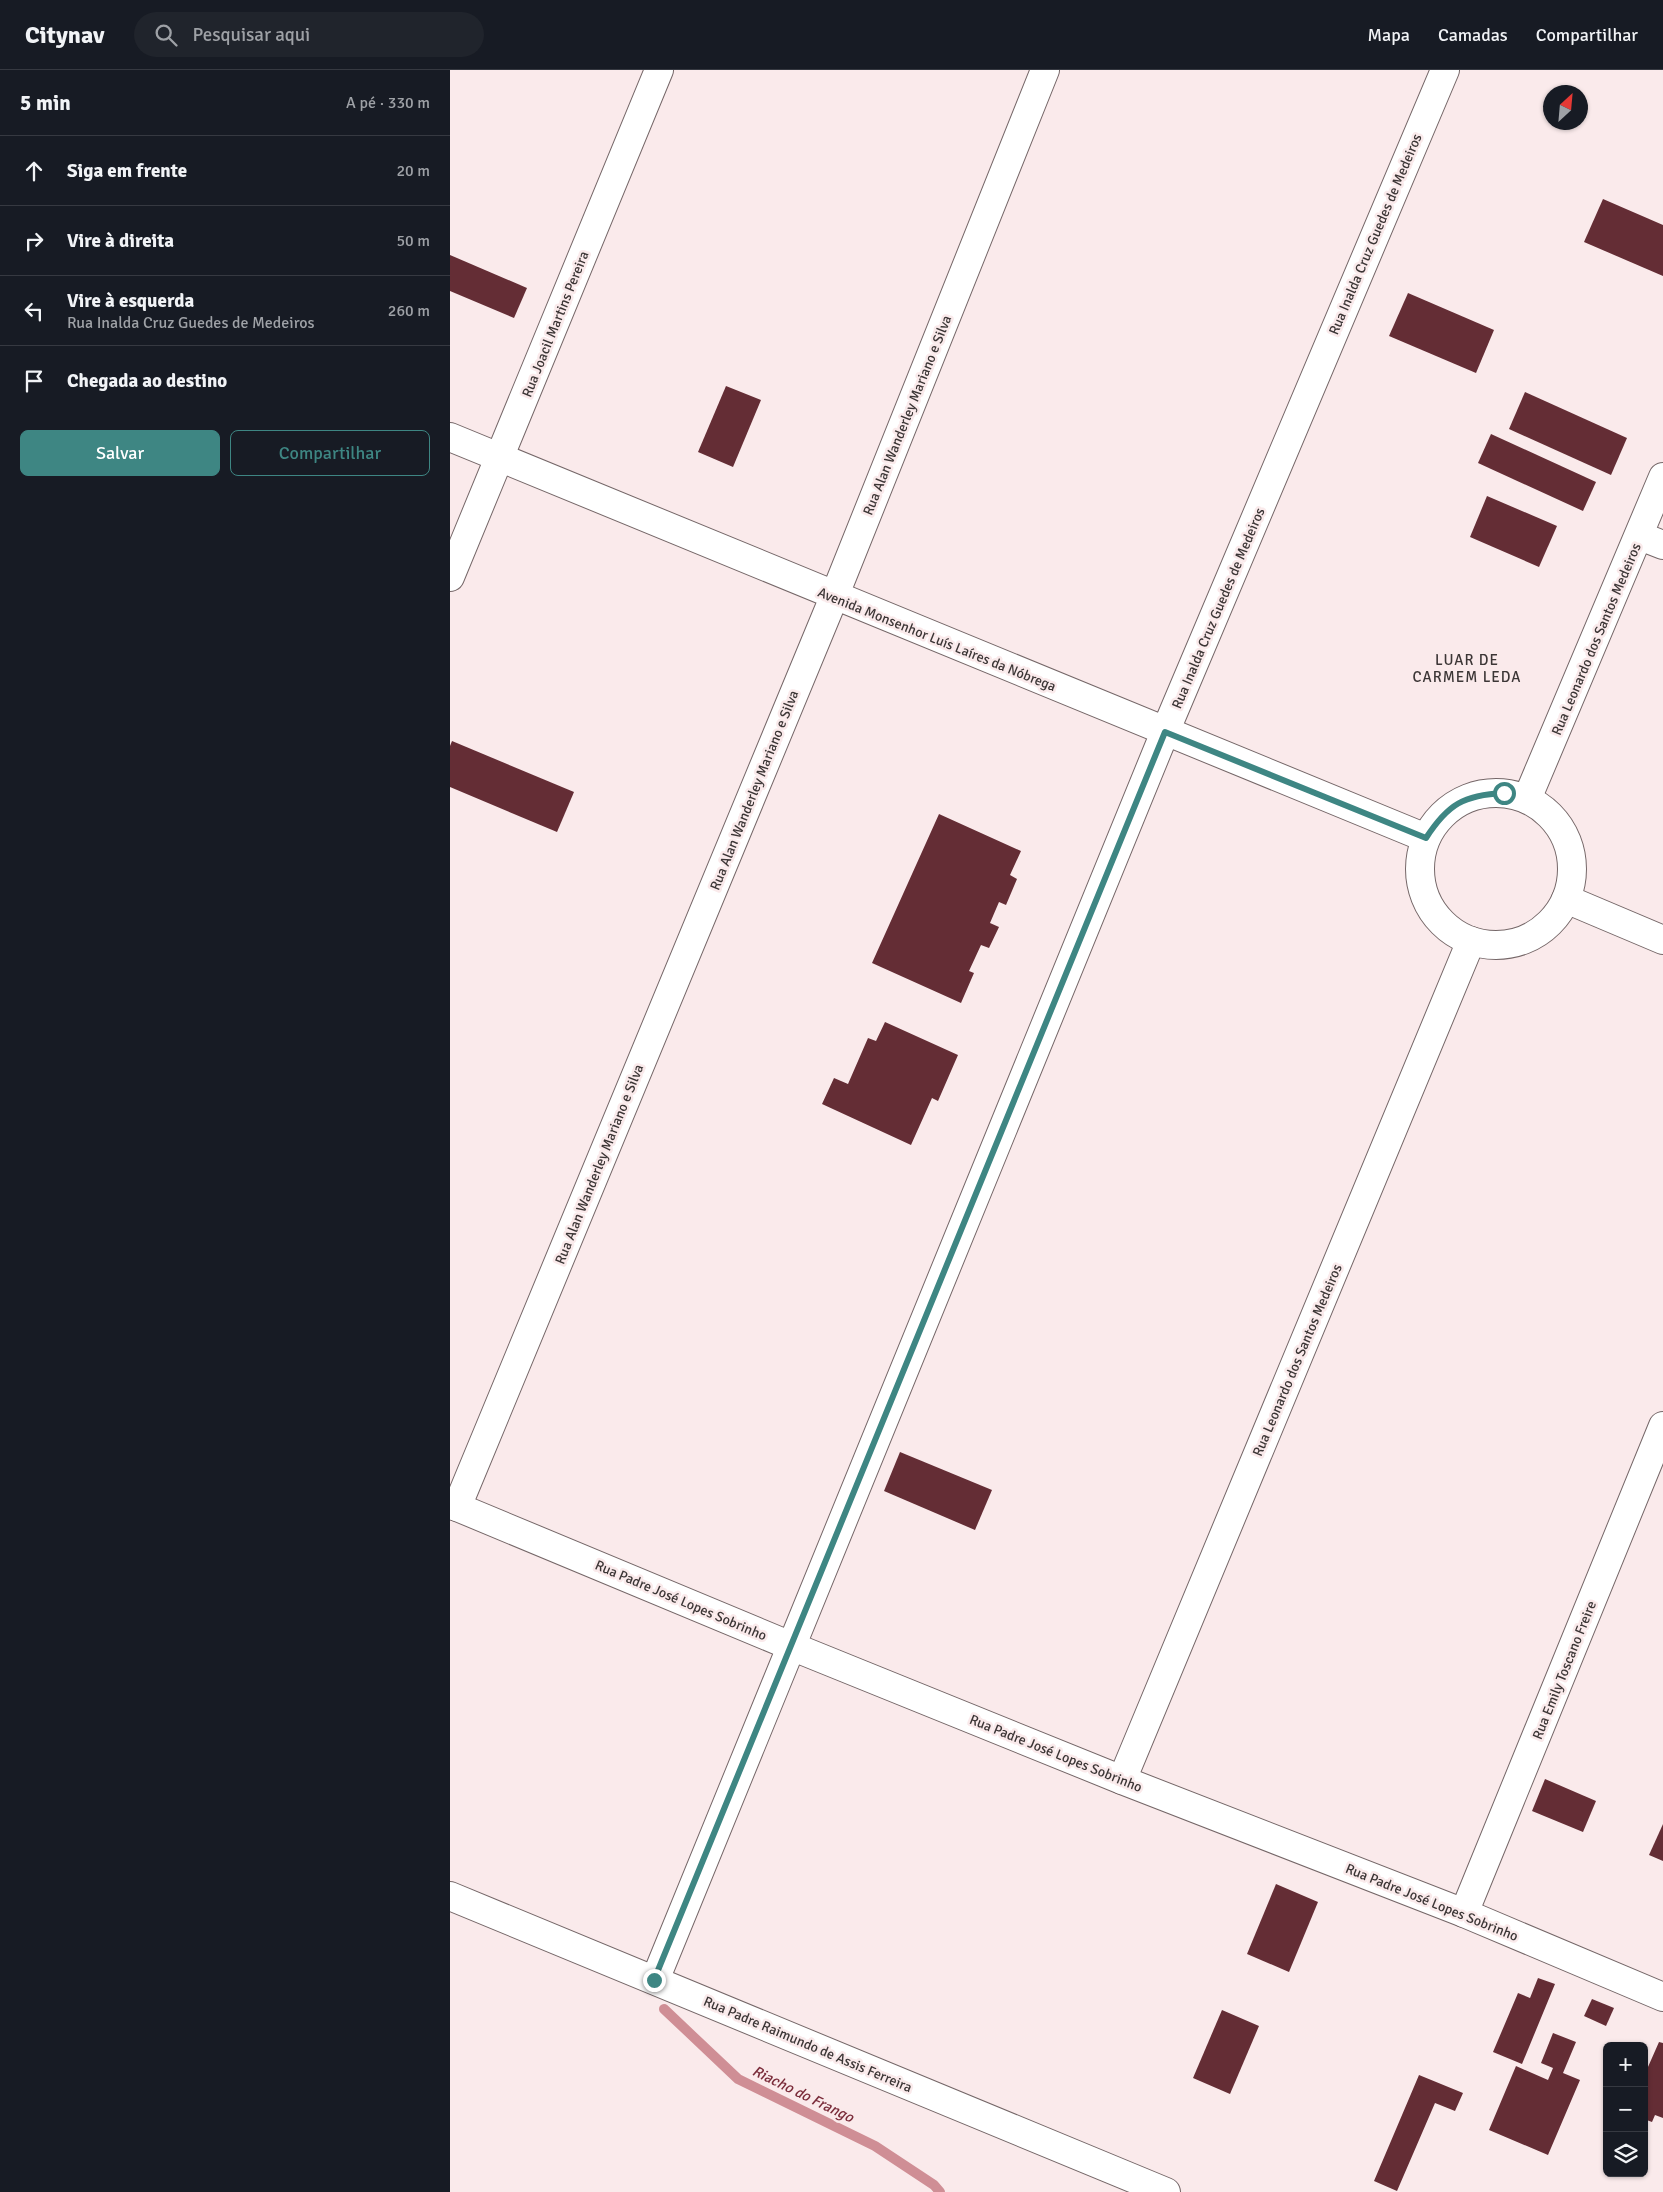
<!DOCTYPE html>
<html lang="pt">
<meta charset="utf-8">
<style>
body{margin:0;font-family:Signika,sans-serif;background:#20242c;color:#f1f3f6}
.controls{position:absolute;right:15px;bottom:15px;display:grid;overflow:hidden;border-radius:8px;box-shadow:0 1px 4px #0004}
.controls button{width:45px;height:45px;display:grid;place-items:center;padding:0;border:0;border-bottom:1px solid #363941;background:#171b24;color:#f1f3f6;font:25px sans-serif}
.compass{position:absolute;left:1093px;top:15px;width:45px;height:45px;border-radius:50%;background:#171b24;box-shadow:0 1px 4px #0004;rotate:26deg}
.stop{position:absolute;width:15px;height:15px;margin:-11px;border:4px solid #3e8683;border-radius:50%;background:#fff}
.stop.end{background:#3e8683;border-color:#fff;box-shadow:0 1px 5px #0008}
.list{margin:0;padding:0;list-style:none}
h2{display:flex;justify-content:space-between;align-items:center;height:65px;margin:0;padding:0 20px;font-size:21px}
h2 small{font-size:16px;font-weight:400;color:#9ea1a6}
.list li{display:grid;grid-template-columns:32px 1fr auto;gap:15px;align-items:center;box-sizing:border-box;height:70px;padding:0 20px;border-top:1px solid #363941}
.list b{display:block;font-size:19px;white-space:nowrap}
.list p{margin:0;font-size:16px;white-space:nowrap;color:#9ea1a6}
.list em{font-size:16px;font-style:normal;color:#9ea1a6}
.actions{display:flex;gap:10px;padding:15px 20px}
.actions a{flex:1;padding:11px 0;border:1px solid #3e8683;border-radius:8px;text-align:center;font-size:18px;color:#3e8683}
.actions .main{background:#3e8683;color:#fff}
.icon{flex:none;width:28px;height:28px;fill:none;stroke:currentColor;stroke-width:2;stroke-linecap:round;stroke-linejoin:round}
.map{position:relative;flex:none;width:1213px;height:2122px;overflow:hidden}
header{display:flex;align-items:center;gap:30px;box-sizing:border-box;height:70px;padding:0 25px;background:#171b24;border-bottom:1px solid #363941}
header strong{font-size:24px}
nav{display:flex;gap:28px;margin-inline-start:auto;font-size:18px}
.search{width:350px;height:45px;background:#20242c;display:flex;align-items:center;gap:12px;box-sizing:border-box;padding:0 18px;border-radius:28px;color:#9ea1a6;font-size:19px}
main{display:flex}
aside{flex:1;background:#171b24}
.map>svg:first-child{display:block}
</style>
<header>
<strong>Citynav</strong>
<div class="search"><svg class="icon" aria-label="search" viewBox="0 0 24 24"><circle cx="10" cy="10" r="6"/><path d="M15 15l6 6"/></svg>Pesquisar aqui</div>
<nav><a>Mapa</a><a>Camadas</a><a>Compartilhar</a></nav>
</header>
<main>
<aside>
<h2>5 min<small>A pé · 330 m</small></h2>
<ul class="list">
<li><svg class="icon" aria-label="ahead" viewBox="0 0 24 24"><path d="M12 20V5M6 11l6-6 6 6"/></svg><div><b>Siga em frente</b></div><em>20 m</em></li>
<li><svg class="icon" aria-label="right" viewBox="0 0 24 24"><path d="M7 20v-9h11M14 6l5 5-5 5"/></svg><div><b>Vire à direita</b></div><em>50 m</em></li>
<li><svg class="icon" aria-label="left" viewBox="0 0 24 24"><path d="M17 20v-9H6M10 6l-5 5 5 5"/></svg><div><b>Vire à esquerda</b><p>Rua Inalda Cruz Guedes de Medeiros</p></div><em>260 m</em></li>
<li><svg class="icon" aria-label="arrive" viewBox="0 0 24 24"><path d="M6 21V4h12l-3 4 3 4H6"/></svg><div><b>Chegada ao destino</b></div></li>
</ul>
<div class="actions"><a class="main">Salvar</a><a>Compartilhar</a></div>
</aside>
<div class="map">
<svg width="1213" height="2122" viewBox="0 0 1213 2122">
<rect width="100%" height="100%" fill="#faeaeb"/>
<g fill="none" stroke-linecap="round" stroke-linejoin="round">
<polyline stroke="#cf8e95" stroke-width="10" points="214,1939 288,2009 425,2076 484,2115 490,2122"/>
</g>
<g fill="#642d35">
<polygon points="1153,129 1213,155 1213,206 1134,172"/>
<polygon points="0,185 77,218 64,248 0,221"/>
<polygon points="958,223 1044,260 1026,303 939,266"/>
<polygon points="276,316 311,330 283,397 248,382"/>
<polygon points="1075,322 1177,368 1161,405 1059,359"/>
<polygon points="1041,364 1146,412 1133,441 1028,393"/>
<polygon points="1037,426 1107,456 1089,497 1020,467"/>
<polygon points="2,671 124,722 107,762 0,717 0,676"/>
<polygon points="489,744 571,781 560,805 567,809 556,835 549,832 540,853 549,857 539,878 531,875 519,901 524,903 511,933 422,893"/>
<polygon points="435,952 508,985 488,1031 482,1028 461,1075 372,1034 384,1008 398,1014 418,968 426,971"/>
<polygon points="450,1382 542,1420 525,1460 434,1421"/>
<polygon points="1095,1709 1146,1731 1133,1762 1082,1741"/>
<polygon points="1213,1754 1213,1791 1199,1785"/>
<polygon points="826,1814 868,1832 839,1902 797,1884"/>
<polygon points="1088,1908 1105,1914 1072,1994 1043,1982 1068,1923 1080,1928"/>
<polygon points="1142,1929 1164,1938 1156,1956 1134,1946"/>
<polygon points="772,1940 809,1956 780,2024 743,2008"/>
<polygon points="1103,1963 1126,1972 1113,2003 1130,2010 1098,2085 1039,2060 1066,1996 1098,2010 1103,1998 1091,1993"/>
<polygon points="1209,1972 1213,1973 1213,2048 1205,2045 1202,2052 1194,2049 1194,2006"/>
<polygon points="969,2005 1013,2023 1005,2041 985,2033 947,2121 924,2111"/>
</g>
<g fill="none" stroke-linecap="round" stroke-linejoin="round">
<defs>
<g id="street">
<polyline points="0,367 976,768"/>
<polyline points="1190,466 1213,475"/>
<polyline points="0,507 209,0"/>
<circle cx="1046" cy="799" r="76"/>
<polyline points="1077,729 1213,407"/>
<polyline points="1116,829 1213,870"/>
<polyline points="0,1434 341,1576 672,1710 1014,1843 1213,1927"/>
<polyline points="7,1437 384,527 595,0"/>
<polyline points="672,1710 1021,871"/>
<polyline points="0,1826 716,2122"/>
<polyline points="1014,1843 1213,1356"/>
<polyline points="205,1910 715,662 995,0"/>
</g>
</defs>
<use href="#street" stroke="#756768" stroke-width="30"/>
<use href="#street" stroke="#fff" stroke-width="28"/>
</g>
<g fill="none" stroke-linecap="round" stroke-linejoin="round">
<path stroke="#3e8683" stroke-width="6" d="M204,1910l511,-1248 261,106c22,-34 38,-43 78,-45"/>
</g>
<g text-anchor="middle" stroke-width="5" stroke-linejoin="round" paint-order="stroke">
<g font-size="14" fill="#3c3636" stroke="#faeaeb">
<text transform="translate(925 164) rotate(-67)" y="5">Rua Inalda Cruz Guedes de Medeiros</text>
<text transform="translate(105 254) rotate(-68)" y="5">Rua Joacil Martins Pereira</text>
<text transform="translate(457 345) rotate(-68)" y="5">Rua Alan Wanderley Mariano e Silva</text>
<text transform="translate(768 538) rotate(-67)" y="5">Rua Inalda Cruz Guedes de Medeiros</text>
<text transform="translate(487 569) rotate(22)" y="5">Avenida Monsenhor Luís Laíres da Nóbrega</text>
<text transform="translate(1146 569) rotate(-67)" y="5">Rua Leonardo dos Santos Medeiros</text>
<text transform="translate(304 720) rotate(-68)" y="5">Rua Alan Wanderley Mariano e Silva</text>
<text transform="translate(149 1094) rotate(-68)" y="5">Rua Alan Wanderley Mariano e Silva</text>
<text transform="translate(847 1290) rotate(-67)" y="5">Rua Leonardo dos Santos Medeiros</text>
<text transform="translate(231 1530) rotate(23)" y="5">Rua Padre José Lopes Sobrinho</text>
<text transform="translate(1114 1600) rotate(-68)" y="5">Rua Emily Toscano Freire</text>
<text transform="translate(606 1683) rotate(22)" y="5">Rua Padre José Lopes Sobrinho</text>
<text transform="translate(982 1832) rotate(22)" y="5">Rua Padre José Lopes Sobrinho</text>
<text transform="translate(358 1974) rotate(23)" y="5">Rua Padre Raimundo de Assis Ferreira</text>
</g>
<g font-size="15" letter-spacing="1" fill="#3c3636" stroke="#faeaeb">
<text x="1017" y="595">LUAR DE<tspan x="1017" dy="17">CARMEM LEDA</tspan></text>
</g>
<g font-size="15" font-style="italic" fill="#7a2c3a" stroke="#faeaeb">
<text transform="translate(353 2024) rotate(26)" y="5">Riacho do Frango</text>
</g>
</g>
</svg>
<div class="controls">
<button>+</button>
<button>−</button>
<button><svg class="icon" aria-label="layers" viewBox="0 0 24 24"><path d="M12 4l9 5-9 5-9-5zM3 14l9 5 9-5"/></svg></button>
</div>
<svg class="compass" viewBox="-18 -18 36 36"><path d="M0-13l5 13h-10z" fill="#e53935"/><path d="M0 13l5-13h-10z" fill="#9ea1a6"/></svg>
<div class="stop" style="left:1054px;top:723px"></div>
<div class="stop end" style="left:204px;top:1910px"></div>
</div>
</main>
